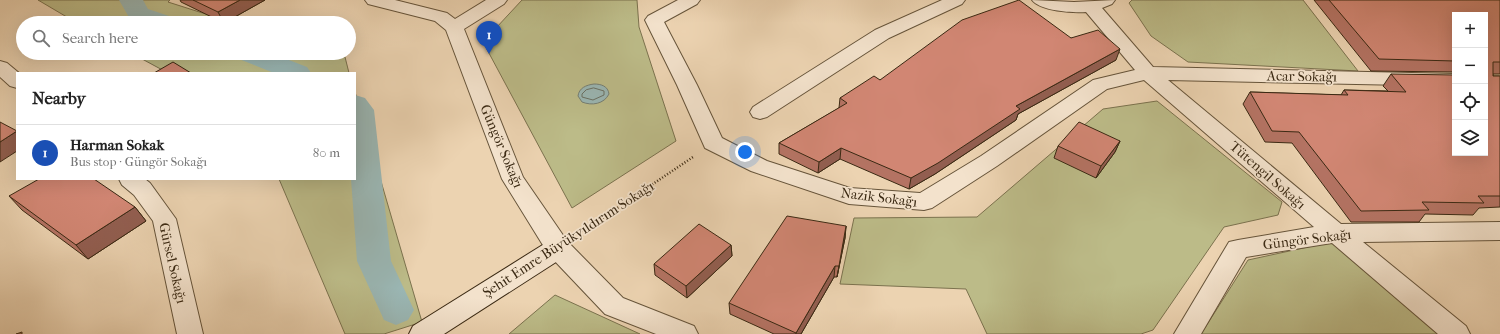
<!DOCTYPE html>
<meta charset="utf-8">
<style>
body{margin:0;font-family:"IM FELL French Canon",serif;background:#f2f2f2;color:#222}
.controls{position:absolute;right:12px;top:12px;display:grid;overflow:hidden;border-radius:0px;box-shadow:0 4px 16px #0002}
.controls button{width:36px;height:36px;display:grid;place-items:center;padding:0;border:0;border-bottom:1px solid #e0e0e0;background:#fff;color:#222;font:20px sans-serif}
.you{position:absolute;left:745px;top:152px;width:14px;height:14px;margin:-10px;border:3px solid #fff;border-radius:50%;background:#1a73e8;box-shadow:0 0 0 6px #1a73e833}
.badge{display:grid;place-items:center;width:26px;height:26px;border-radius:50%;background:#8f2418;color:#fff;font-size:13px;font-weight:700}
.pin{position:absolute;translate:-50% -33px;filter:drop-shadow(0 1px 2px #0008)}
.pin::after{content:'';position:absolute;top:21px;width:14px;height:12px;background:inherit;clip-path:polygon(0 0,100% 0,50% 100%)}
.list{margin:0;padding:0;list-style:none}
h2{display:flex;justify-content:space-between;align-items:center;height:52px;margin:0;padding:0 16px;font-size:17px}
h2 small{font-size:13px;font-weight:400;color:#767676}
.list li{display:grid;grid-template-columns:26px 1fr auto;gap:12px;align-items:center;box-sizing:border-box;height:56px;padding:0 16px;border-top:1px solid #e0e0e0}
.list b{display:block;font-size:15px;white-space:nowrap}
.list p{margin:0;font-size:13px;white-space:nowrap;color:#767676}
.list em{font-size:13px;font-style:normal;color:#767676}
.icon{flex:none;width:22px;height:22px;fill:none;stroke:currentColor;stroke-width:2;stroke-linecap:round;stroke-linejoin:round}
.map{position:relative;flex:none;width:1500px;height:334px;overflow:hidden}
.search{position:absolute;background:#fff;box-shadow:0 4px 16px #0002;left:16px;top:16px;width:340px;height:44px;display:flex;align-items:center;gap:10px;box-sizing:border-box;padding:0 14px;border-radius:22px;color:#767676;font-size:15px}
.panel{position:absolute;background:#fff;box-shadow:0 4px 16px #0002;left:16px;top:72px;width:340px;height:108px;border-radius:0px}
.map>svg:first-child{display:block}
</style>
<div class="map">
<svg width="1500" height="334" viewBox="0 0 1500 334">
<rect width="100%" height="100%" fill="#ecd3b1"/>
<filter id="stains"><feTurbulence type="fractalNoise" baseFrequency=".005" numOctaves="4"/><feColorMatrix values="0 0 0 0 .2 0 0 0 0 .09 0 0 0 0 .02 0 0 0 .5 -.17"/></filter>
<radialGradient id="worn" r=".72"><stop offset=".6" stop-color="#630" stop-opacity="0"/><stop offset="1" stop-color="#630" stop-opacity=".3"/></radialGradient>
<g fill="#bcbb88" stroke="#7b724e">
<polygon points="38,0 170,0 168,2 234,23 77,23"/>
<polygon points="522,0 637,0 639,27 676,141 572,208 483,42"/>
<polygon points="1132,0 1303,0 1358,71 1188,62 1151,36 1129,3"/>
<polygon points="131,53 332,53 345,57 349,73 168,73"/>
<polygon points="355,92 422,322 384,334 345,334 279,179 355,179"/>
<polygon points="1157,101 1282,202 1278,215 1224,227 1153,330 1141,334 987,334 966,289 840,284 854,218 977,217 1103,109"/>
<polygon points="1331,242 1437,332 1437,334 1201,334 1248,260"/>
<polygon points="555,295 640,334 509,334"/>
</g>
<path fill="#9ab6b3" stroke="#747e73" d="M594,84c7,0 14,2 15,10 -5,10 -17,12 -27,8l-4,-6c1,-8 8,-11 16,-12z"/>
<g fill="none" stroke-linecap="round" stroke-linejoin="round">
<polygon stroke="#6a7063" stroke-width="1" points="594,88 604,91 604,95 593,100 582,97 582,94 586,90"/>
<g fill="#9ab6b3" fill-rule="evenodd">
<polygon points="119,0 143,0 148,9 175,18 178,23 142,23 130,19"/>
<polygon points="235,53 271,53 307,67 311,73 274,73 239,59"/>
<polygon points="355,95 365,98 374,110 391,261 414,310 408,320 396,325 384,320 357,261 351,179 355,179"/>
</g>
<defs>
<g id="street">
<polygon points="365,0 395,0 447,13 455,19 486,0 507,0 504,4 464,29 523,177 567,241 623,298 694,326 698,334 656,334 605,314 549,255 502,179 446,30 435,21 368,4"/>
<path d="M678,0h22l-3,4 -33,18 33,63 25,53 45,23 83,27 70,5 61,-37 112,-76 42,-10 -49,-58c-13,1 -46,-1 -54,-12l42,2 41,-2 -3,4 -10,4 51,59 302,7v12l-287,-6 173,144 159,-2v18l-137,2 103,84 4,8h-32l-106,-91 -86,14 -45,77h-27l55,-92 9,-2 76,-13 -170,-147 -37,9 -110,77 -65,42 -8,2 -75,-6 -98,-33 -46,-23 -28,-63 -32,-65 3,-4z"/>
<polygon points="942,0 965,0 962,4 889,38 767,117 760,119 753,117 750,112 753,107 875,30"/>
<polygon points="0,61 7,63 19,73 17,73 17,88 10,86 0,77"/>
<polygon points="119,179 145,179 150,183 176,219 203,334 177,334 153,221 134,195 122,185"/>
</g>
<polygon id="secondary" points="558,239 567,241 570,248 567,255 444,334 409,334 413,326 549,241"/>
</defs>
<use href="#street" stroke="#66543a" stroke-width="2"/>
<use href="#secondary" stroke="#3a2913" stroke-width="2"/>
<polyline stroke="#3a2913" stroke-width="2.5" stroke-dasharray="1 2" stroke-linecap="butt" points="580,233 693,157"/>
<use href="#street" fill="#f3e2cc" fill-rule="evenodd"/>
<use href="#secondary" fill="#f3e2cc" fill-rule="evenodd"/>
</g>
<g fill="#b47363" stroke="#3a2913">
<polygon points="180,0 265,0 224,23 181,2"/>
<polygon points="1314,0 1500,0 1500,74 1493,74 1493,76 1500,76 1500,207 1479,208 1473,215 1425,214 1419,222 1351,222 1292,143 1265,142 1243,104 1250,92 1341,95 1344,90 1388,91 1383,86 1391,74 1485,153 1455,15 1455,72 1371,71"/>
<polygon points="1071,38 1116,60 1018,114 1016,120 935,174 909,189 840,159 818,173 779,154 779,143 839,108 840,98 880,80"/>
<polygon points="1120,141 1115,152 1096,178 1054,158 1058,146"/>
<polygon points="9,196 135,207 146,221 88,259 22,210"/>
<polygon points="846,226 845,238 837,277 834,277 801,334 774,334 730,314 729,303"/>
<polygon points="731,245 732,256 687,298 655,275 654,264"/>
</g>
<g fill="#925e50" stroke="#3a2913">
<polygon points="240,0 265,0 224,23 218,12"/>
<polygon points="1120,49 1116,60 1018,114 1016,120 935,174 909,189 911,178 1016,106"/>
<polygon points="17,131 17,151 0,162 0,142"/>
<polygon points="1120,141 1115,152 1096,178 1101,166"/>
<polygon points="841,148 840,159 818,173 819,162"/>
<polygon points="135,207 146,221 88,259 76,245"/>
<polygon points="846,226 845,238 837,277 839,266"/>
<polygon points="731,245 732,256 687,298 686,286"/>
<polygon points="835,266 834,277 801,334 796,334 796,333"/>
</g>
<g fill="#d18673" stroke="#3a2913">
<polygon points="193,0 240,0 218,12"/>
<polygon points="1019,0 1071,38 1098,30 1120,49 1016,106 1020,109 938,163 911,178 841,148 819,162 779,143 847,103 840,98 874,76 880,80 962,20"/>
<polygon points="1329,0 1500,0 1500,62 1493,62 1493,76 1500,76 1500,196 1478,196 1484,203 1422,202 1429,210 1361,211 1299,132 1272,131 1250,92 1348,95 1344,90 1406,92 1391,74 1455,75 1455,153 1485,153 1485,15 1455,15 1455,61 1379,59"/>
<polygon points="173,62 191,73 154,73"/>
<polygon points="0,122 17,131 0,142"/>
<polygon points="1079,122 1120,141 1101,166 1058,146"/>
<polygon points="39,179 94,179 135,207 76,245 9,196"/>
<polygon points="787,216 846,226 839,266 835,266 796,333 729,303"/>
<polygon points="699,224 731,245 686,286 654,264"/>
<polygon points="22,332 22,334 16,334"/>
</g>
<g text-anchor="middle" stroke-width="3.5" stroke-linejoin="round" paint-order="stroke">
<g font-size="14" fill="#3a2913" stroke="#f3e2cc">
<text transform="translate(1302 76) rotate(1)" y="5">Acar Sokağı</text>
<text transform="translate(502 146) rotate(67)" y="5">Güngör Sokağı</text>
<text transform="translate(1268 175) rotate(41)" y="5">Tütengil Sokağı</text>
<text transform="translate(879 197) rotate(7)" y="5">Nazik Sokağı</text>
<text transform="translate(568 239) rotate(-33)" y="5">Şehit Emre Büyükyıldırım Sokağı</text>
<text transform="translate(1307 239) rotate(-7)" y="5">Güngör Sokağı</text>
<text transform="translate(173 263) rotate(77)" y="5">Gürsel Sokağı</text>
</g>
</g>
<rect width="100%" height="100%" filter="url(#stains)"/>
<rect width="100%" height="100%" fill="url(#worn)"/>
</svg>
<div class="controls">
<button>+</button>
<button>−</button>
<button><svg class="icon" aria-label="locate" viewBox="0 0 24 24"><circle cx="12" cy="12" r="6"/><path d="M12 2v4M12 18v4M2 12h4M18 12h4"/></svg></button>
<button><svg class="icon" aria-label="layers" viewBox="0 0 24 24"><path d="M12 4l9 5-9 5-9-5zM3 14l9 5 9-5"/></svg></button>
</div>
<div class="you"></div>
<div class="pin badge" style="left:489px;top:54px;background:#1a4fb4">1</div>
<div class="search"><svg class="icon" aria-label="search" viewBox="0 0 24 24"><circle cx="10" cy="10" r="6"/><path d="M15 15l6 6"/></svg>Search here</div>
<section class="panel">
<h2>Nearby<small></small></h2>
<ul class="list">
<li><span class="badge" style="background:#1a4fb4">1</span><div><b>Harman Sokak</b><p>Bus stop · Güngör Sokağı</p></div><em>80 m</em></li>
</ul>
</section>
</div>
